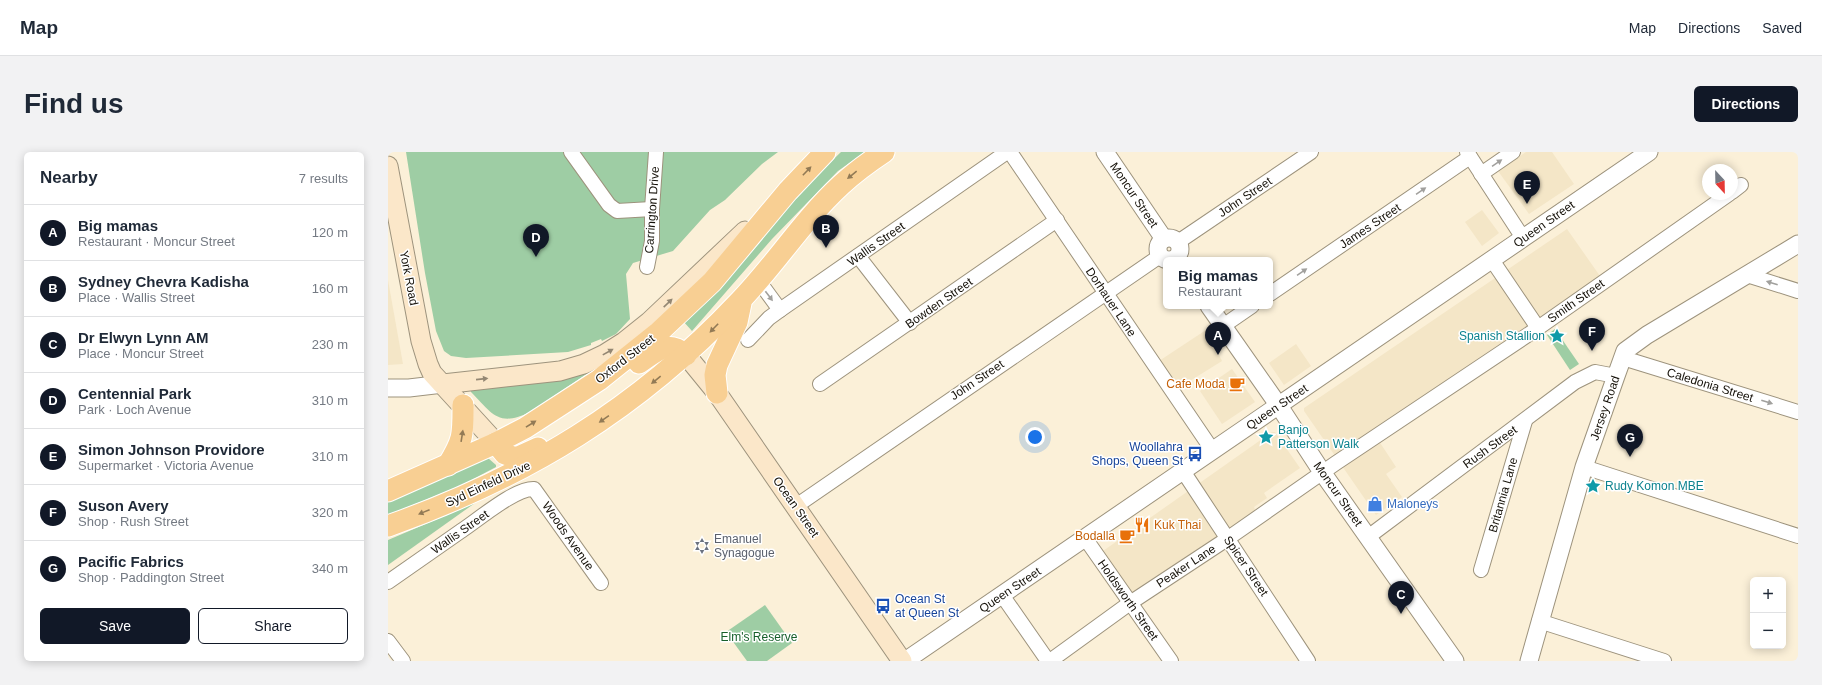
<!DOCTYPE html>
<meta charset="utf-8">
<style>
body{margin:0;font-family:Arial,sans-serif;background:#f2f2f3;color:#1f2937}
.controls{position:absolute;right:12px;bottom:12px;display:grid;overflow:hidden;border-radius:6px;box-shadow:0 2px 10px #0003}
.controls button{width:36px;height:36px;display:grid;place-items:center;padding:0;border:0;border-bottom:1px solid #e0e1e3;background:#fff;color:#1f2937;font:20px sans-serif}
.compass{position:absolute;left:1314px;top:12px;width:36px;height:36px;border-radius:50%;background:#fff;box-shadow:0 2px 10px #0003;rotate:158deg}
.you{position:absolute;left:647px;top:285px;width:14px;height:14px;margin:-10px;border:3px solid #fff;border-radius:50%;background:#1a73e8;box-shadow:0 0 0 6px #1a73e833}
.badge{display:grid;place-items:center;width:26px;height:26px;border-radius:50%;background:#111827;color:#fff;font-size:13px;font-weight:700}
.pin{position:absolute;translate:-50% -33px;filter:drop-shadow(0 1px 2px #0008)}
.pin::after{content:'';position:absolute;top:21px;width:14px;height:12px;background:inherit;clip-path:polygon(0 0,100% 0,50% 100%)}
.popup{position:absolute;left:775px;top:105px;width:110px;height:52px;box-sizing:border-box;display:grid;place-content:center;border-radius:6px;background:#fff;filter:drop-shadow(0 1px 3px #0005);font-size:13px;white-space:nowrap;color:#747a83}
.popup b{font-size:15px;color:#1f2937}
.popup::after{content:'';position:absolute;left:50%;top:100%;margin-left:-8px;border:8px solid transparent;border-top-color:#fff}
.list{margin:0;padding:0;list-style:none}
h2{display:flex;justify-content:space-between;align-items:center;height:52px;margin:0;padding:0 16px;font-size:17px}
h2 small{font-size:13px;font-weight:400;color:#747a83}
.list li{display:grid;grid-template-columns:26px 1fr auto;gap:12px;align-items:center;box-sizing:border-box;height:56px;padding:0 16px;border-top:1px solid #e0e1e3}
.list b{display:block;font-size:15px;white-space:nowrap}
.list p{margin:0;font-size:13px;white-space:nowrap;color:#747a83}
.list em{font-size:13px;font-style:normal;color:#747a83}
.actions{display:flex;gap:8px;padding:12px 16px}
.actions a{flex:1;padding:9px 0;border:1px solid #111827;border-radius:6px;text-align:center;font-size:14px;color:#111827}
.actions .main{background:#111827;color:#fff}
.map{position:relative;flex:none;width:1410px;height:509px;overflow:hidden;border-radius:6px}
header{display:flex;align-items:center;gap:24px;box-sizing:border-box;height:56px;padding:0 20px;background:#fff;border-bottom:1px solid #e0e1e3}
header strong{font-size:19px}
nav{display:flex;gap:22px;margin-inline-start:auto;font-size:14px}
.intro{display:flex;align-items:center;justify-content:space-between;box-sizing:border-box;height:96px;padding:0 24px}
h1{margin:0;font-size:28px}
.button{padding:10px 18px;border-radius:6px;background:#111827;color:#fff;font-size:14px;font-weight:700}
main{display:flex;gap:24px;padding:0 24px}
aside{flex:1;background:#fff;border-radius:6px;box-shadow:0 2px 10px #0003}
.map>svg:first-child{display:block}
</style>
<header>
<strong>Map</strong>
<nav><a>Map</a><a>Directions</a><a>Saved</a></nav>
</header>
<div class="intro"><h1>Find us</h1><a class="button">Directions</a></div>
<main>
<aside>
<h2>Nearby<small>7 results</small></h2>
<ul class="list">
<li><span class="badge">A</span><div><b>Big mamas</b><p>Restaurant · Moncur Street</p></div><em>120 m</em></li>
<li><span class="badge">B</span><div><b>Sydney Chevra Kadisha</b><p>Place · Wallis Street</p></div><em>160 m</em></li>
<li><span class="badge">C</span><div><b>Dr Elwyn Lynn AM</b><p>Place · Moncur Street</p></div><em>230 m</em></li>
<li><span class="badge">D</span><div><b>Centennial Park</b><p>Park · Loch Avenue</p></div><em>310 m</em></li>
<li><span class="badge">E</span><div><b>Simon Johnson Providore</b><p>Supermarket · Victoria Avenue</p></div><em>310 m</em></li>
<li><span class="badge">F</span><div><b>Suson Avery</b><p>Shop · Rush Street</p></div><em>320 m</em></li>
<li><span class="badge">G</span><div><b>Pacific Fabrics</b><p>Shop · Paddington Street</p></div><em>340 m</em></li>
</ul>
<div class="actions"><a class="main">Save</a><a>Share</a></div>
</aside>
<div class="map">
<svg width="1410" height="509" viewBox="0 0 1410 509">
<rect width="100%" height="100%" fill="#fbf0d8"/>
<g fill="#f4e6c7">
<polygon points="1138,0 1164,0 1186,32 1141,62 1110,19"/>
<polygon points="1094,58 1111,81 1094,94 1077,70"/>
<polygon points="1179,77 1212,124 985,280 1008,315 998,322 1014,345 988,363 916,259 916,256"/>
<polygon points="0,128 15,212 0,213"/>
<polygon points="818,178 834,209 789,237 771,209"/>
<polygon points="908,192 923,214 896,233 881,211"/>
<polygon points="844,217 867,250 834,272 812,239"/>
<polygon points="884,280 887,280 912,316 876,341 879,346 866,355 868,360 746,445 715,399"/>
</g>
<g fill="#9ecda4">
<polygon points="18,0 390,0 374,12 337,48 322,58 285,99 245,111 238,122 242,167 228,182 214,189 213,187 203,191 203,193 180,200 78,206 63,204 56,199 48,179 37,121"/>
<polygon points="453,0 477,0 450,19 384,87 304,179 295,169 399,52"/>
<polygon points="1167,177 1191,212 1182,218 1159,183"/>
<path d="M218,209l-76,51c-32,16 -38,1 -59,-20l-1,-5z"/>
<polygon points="100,306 108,313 108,315 72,334 0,363 0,350"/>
<polygon points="87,351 0,413 0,388"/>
<polygon points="377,453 404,491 379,509 359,509 338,480"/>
</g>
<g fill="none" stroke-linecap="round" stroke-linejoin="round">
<defs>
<g id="minor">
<polyline points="183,0 221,53 229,59 264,57"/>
<polyline points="622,0 825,299"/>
<polyline points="1079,0 1135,86"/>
<polyline points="1093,22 1125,0"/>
<polyline points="1344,40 1353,33"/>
<polyline points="790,90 923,0"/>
<polyline points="470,104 522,171"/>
<polyline points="1104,108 1150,176"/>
<polyline points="259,115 264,89 264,57 268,0"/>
<polyline points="1359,123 1410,139"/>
<polyline points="370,128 392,158"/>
<polyline points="882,142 1082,5"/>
<polyline points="835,174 864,154"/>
<polyline points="360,188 381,166 392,158 619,0"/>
<polyline points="1235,206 1410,260"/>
<polyline points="432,232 669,68"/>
<polyline points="1196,315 1410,384"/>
<polyline points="795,319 920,509"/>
<polyline points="408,354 772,104"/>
<polyline points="980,385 1187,230 1207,220 1228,224"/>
<polyline points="697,386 783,509"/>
<polyline points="1093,418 1137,269"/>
<path d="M0,430c24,-17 49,-34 73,-51 17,-11 54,-43 73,-42l67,94"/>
<polyline points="614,443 660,509"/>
<polyline points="1151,469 1276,509"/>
<polyline points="0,489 15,509"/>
<polyline points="662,509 742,451 839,387 948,311 1150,176 1341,42"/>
</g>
<g id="tertiary">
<polyline points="717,0 776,87"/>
<circle cx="781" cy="97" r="11"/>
<polyline points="821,154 891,254 934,320 1067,509"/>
<polyline points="0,236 21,236 55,232"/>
<polyline points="517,509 1261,0"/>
<polyline points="1141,509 1196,315 1228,224 1237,199 1259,183 1410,92"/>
</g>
<g id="secondary">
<polyline points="0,14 33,189 40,212 44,221 108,291"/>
<polyline points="298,203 329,241 514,509"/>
<polyline points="55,232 172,219 196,212 217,202 236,190 261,170 357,79"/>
</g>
<g id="primary">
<path d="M251,211c18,-12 28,-24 47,-8"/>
<polyline points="329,241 327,223 329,213 349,170 353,151"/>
<polyline points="108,291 117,302 128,306 150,296"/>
<path d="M60,313c16,-26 15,-31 15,-60"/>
<polyline points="0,339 108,291 137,276 211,228 271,180 324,130 400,39 437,0"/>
<path d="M0,374c138,-49 250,-117 351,-224 36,-37 64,-82 102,-117 13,-12 28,-23 43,-33"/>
</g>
</defs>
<use href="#minor" stroke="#9d937d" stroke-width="16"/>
<use href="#tertiary" stroke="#9d937d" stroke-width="19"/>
<use href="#secondary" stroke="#9d937d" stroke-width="21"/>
<use href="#primary" stroke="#fff" stroke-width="23"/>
<use href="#minor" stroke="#fff" stroke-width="14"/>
<use href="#tertiary" stroke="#fff" stroke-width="17"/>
<use href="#secondary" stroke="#fbe7c9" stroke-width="19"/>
<use href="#primary" stroke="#f8cf93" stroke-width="21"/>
</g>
<defs><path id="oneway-solid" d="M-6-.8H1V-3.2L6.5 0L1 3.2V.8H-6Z"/></defs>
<g fill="#a1a09d">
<use href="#oneway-solid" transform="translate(1109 11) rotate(-34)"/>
<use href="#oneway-solid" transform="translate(1033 39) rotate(-34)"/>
<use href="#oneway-solid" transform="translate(914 120) rotate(-34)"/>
<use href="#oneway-solid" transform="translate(1384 131) rotate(-162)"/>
<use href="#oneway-solid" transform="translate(381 144) rotate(53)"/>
<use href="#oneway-solid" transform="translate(1379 250) rotate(18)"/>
</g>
<g fill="#927a55">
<use href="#oneway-solid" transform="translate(419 19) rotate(-46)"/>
<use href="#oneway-solid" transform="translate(464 23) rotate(141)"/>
<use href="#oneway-solid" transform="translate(326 176) rotate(134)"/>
<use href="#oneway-solid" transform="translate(268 228) rotate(141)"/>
<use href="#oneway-solid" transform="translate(216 267) rotate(145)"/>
<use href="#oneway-solid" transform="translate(143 272) rotate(-32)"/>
<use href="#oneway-solid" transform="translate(74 284) rotate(-81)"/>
<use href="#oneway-solid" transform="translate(36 360) rotate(158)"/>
</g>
<g fill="#948773">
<use href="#oneway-solid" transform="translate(280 151) rotate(-44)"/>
<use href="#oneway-solid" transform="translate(220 200) rotate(-29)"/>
<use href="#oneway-solid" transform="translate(94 227) rotate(-6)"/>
</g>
<defs>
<symbol id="sight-bare" viewBox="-9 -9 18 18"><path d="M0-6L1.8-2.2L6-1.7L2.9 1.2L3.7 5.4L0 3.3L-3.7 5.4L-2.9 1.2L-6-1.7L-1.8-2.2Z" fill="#0f9aa8" stroke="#fff" stroke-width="2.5" paint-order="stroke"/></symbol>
<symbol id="cafe-bare" viewBox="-9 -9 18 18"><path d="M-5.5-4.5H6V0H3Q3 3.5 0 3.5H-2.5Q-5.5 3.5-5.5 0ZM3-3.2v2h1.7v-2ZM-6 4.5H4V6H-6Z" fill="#e8710a" stroke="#fff" stroke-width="2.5" paint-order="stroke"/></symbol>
<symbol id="bus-bare" viewBox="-9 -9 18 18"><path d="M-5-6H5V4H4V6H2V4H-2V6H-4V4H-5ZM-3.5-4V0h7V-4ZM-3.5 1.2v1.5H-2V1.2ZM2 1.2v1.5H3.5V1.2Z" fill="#1a4fb4" stroke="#fff" stroke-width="2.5" paint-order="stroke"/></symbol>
<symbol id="shop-bare" viewBox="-9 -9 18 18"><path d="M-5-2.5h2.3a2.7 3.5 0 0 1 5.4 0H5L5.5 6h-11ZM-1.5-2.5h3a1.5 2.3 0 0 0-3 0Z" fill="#3f7fe0" stroke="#fff" stroke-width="2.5" paint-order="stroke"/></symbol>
<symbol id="restaurant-bare" viewBox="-9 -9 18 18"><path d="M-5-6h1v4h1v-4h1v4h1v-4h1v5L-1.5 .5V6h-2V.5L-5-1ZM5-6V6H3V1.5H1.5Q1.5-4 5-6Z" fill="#e8710a" stroke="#fff" stroke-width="2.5" paint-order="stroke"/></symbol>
<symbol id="synagogue-bare" viewBox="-9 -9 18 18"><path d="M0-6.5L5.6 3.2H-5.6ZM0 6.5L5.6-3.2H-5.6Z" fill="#6b7280" stroke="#fff" stroke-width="2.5" paint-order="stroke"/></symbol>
</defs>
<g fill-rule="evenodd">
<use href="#sight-bare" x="1158" y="173" width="22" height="22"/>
<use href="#cafe-bare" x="838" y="221" width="22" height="22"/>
<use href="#sight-bare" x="867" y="274" width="22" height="22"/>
<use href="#bus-bare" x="796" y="291" width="22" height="22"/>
<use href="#sight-bare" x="1194" y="323" width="22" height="22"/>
<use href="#shop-bare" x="976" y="341" width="22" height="22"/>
<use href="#restaurant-bare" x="743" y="362" width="22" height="22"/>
<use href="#cafe-bare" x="728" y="373" width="22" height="22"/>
<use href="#synagogue-bare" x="303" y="383" width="22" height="22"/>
<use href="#bus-bare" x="484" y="443" width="22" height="22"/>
</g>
<g text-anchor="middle" stroke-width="3" stroke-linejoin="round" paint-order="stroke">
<g font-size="12" fill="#151109" stroke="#fff">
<text transform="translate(746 43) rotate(56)" y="4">Moncur Street</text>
<text transform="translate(857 45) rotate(-34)" y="4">John Street</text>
<text transform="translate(264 58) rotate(-86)" y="4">Carrington Drive</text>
<text transform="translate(1156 72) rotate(-35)" y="4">Queen Street</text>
<text transform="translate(982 74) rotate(-34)" y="4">James Street</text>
<text transform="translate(488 92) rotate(-35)" y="4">Wallis Street</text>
<text transform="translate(21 126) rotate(79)" y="4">York Road</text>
<text transform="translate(1188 149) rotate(-35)" y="4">Smith Street</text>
<text transform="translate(723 150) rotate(56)" y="4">Dorhauer Lane</text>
<text transform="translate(551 151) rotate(-35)" y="4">Bowden Street</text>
<text transform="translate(237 207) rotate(-38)" y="4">Oxford Street</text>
<text transform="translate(589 228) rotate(-34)" y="4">John Street</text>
<text transform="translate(1322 233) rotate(17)" y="4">Caledonia Street</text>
<text transform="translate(889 255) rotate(-34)" y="4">Queen Street</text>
<text transform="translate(1217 256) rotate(-71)" y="4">Jersey Road</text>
<text transform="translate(1102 295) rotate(-36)" y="4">Rush Street</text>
<text transform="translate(100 332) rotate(-25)" y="4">Syd Einfeld Drive</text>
<text transform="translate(950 342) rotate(55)" y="4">Moncur Street</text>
<text transform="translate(1115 343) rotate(-74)" y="4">Britannia Lane</text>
<text transform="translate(408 355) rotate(55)" y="4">Ocean Street</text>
<text transform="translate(72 380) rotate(-35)" y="4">Wallis Street</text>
<text transform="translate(180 384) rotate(55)" y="4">Woods Avenue</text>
<text transform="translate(798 414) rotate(-33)" y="4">Peaker Lane</text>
<text transform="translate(858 414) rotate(56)" y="4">Spicer Street</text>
<text transform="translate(622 438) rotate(-34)" y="4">Queen Street</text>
<text transform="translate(740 448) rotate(55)" y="4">Holdsworth Street</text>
</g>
<g font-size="12" fill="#0d838f" stroke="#fff" text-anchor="start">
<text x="1157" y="188" text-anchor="end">Spanish Stallion</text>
<text x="890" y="282">Banjo<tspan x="890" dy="14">Patterson Walk</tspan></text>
<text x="1217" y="338">Rudy Komon MBE</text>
</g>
<g font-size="12" fill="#c56008" stroke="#fff" text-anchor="end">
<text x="837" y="236">Cafe Moda</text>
<text x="766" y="377" text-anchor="start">Kuk Thai</text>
<text x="727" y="388">Bodalla</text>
</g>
<g font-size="12" fill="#164399" stroke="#fff" text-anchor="end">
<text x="795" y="299">Woollahra<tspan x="795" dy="14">Shops, Queen St</tspan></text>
<text x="507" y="451" text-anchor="start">Ocean St<tspan x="507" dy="14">at Queen St</tspan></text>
</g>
<g font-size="12" fill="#366cbe" stroke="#fff" text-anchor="start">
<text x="999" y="356">Maloneys</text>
</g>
<g font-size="12" fill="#5b616d" stroke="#fff" text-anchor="start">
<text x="326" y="391">Emanuel<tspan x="326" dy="14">Synagogue</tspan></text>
</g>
<g font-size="12" fill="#165f2b" stroke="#fff">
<text x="371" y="489">Elm's Reserve</text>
</g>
</g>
</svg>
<div class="controls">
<button>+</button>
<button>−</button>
</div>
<svg class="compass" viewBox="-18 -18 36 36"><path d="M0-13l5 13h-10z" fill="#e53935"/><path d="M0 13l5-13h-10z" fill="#747a83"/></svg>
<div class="you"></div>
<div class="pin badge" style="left:830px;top:203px">A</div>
<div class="popup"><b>Big mamas</b>Restaurant</div>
<div class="pin badge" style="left:438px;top:96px">B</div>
<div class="pin badge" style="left:1013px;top:462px">C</div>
<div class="pin badge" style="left:148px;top:105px">D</div>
<div class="pin badge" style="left:1139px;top:52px">E</div>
<div class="pin badge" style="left:1204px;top:199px">F</div>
<div class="pin badge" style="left:1242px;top:305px">G</div>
</div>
</main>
